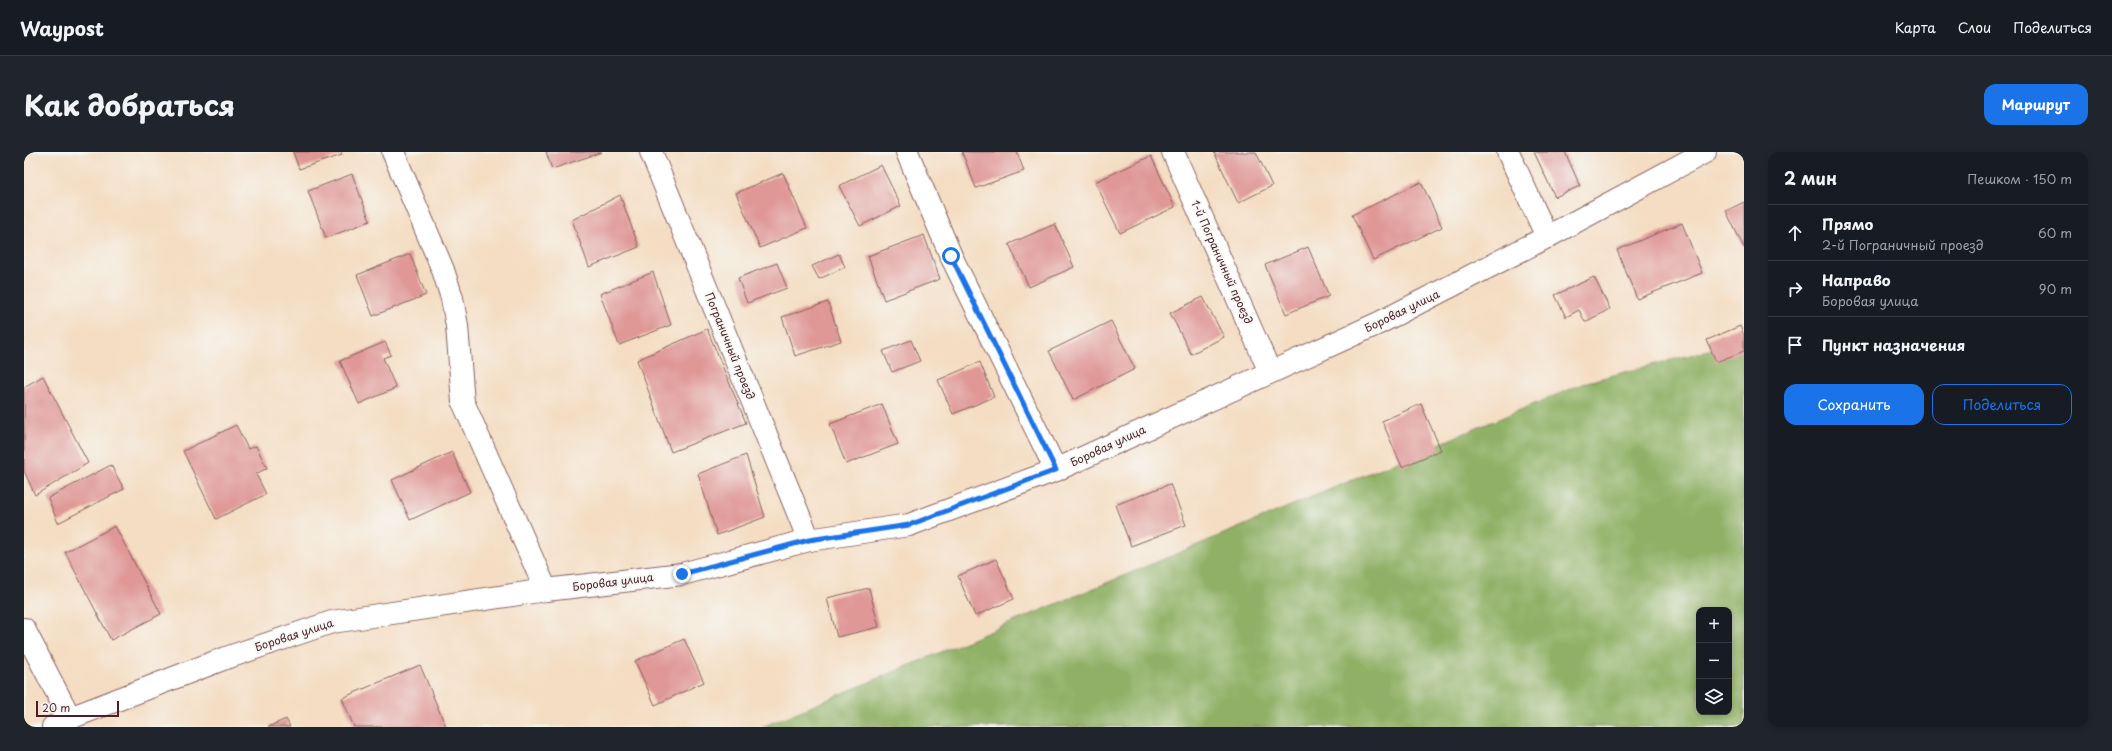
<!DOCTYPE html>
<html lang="ru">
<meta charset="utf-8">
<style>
body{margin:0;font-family:"Playpen Sans",sans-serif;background:#20242c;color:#f1f3f6}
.controls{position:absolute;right:12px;bottom:12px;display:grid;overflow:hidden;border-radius:8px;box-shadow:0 2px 6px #0003}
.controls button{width:36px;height:36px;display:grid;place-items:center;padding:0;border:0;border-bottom:1px solid #363941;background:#171b24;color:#f1f3f6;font:20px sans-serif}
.scale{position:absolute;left:12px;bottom:10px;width:83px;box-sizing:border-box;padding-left:4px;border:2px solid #4a1f2b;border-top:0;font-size:11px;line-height:14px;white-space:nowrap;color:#4a1f2b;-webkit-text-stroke:3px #f6f6f2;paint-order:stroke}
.stop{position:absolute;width:12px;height:12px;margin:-9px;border:3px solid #1a73e8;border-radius:50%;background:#fff}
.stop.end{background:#1a73e8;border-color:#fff;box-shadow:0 1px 4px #0008}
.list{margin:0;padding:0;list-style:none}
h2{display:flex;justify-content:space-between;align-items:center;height:52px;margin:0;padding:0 16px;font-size:17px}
h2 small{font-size:13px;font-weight:400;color:#9ea1a6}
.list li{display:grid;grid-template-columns:26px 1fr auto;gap:12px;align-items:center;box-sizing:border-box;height:56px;padding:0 16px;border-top:1px solid #363941}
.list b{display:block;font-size:15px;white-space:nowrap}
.list p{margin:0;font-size:13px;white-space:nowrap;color:#9ea1a6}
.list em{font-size:13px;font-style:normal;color:#9ea1a6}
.actions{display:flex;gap:8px;padding:12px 16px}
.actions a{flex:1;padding:9px 0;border:1px solid #1a73e8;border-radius:12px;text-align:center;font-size:14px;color:#1a73e8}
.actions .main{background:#1a73e8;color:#fff}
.icon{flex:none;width:22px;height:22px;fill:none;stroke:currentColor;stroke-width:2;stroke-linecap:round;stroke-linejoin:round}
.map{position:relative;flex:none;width:1720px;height:575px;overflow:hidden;border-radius:12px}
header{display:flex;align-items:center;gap:24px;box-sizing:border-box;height:56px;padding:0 20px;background:#171b24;border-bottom:1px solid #363941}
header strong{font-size:19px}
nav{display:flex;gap:22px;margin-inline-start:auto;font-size:14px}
.intro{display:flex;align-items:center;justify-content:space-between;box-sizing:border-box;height:96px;padding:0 24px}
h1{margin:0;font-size:28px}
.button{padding:10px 18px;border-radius:12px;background:#1a73e8;color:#fff;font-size:14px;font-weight:700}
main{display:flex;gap:24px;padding:0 24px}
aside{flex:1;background:#171b24;border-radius:12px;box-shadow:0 2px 6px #0003}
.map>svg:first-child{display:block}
</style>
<header>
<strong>Waypost</strong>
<nav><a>Карта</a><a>Слои</a><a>Поделиться</a></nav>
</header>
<div class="intro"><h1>Как добраться</h1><a class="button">Маршрут</a></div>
<main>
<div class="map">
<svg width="1720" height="575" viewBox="0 0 1720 575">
<rect width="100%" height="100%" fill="#f6f6f2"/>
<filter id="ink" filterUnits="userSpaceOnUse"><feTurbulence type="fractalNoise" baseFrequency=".025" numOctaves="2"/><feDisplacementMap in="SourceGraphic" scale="8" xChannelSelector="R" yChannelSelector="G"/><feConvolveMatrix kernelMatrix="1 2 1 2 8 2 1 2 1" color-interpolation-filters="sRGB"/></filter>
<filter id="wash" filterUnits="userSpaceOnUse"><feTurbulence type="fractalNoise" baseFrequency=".012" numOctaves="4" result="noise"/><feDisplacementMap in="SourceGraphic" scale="16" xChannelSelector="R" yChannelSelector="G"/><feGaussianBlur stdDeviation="0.9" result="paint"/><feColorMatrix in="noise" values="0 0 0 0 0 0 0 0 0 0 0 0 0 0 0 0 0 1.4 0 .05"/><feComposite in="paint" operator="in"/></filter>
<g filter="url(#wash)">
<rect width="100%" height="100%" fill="#f4ddc2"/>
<path fill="#8fb065" stroke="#6c6848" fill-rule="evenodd" d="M1720,189v386h-982l825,-345zM1675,458h30v102h-30z"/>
<g id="blocks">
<g fill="#df9896">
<polygon points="269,0 317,0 318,3 275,17"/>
<polygon points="522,0 578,0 528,17"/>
<polygon points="938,0 993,0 1000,19 952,36"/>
<polygon points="1190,0 1232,0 1248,34 1214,51"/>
<polygon points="1510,0 1541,0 1556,34 1531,45"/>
<polygon points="1127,4 1151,55 1096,81 1071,30"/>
<polygon points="857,13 877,54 836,74 815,34"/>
<polygon points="759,21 783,76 736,96 712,41"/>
<polygon points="328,22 346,69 302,86 284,39"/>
<polygon points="1397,30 1418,75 1349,108 1328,63"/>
<polygon points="596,43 615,95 565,115 548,68"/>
<polygon points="1720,50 1720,96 1702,59"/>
<polygon points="1658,71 1678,121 1613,147 1593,98"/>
<polygon points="1031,72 1050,115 1005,135 985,92"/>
<polygon points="900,83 916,127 860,148 844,104"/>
<polygon points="1284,95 1305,144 1262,162 1241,113"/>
<polygon points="386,102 402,143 349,164 333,123"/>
<polygon points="815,102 821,115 795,127 788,114"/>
<polygon points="753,111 763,136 723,151 714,126"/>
<polygon points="629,120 647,173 595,193 576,142"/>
<polygon points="1570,125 1586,157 1561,170 1555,158 1542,165 1531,143"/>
<polygon points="1179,145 1200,185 1167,202 1146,161"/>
<polygon points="804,150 817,189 771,204 758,165"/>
<polygon points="1087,169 1111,217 1049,248 1025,199"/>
<polygon points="1716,174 1720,183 1720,199 1692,210 1683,188"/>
<polygon points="683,177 722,271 647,300 613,208"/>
<polygon points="887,188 896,209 868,220 859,199"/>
<polygon points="361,190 367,203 359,206 372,236 335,252 316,209"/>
<polygon points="956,210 970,245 929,262 914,228"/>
<polygon points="19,224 64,311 11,343 0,319 0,235"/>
<polygon points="858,252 874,292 822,312 806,272"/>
<polygon points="1397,252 1417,298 1378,315 1358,269"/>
<polygon points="212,273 224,297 232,294 243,316 232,322 242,342 192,367 159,299"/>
<polygon points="428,300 446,340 386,368 368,328"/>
<polygon points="722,303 741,365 693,383 674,322"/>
<polygon points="87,313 100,337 34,371 24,346"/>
<polygon points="1146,332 1162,373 1107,394 1091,353"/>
<polygon points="91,374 137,462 87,488 41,400"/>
<polygon points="972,407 990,447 951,464 934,424"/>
<polygon points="845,436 855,475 813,485 803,446"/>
<polygon points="660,487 680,530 631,553 611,509"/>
<polygon points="396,513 422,575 330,575 318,546"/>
<polygon points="262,567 266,575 244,575"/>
</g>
</g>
</g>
<g filter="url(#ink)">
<use href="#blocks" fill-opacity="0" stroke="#866260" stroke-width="1"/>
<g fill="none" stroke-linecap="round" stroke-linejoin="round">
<defs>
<g id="minor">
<polyline points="369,0 419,118 428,146 433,174 439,250 522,438"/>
<polyline points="627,0 785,388"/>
<polyline points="883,0 927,104 1032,318"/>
<polyline points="1149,0 1246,220"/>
<polyline points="1484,0 1523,85"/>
<polyline points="0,477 46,566"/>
<polyline points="29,575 46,566 199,507 308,470 522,438 658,422 785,388 885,373 1032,318 1355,171 1523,85 1681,0"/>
</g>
</defs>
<use href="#minor" stroke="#866260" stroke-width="24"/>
<use href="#minor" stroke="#fff" stroke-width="22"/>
</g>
</g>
<g fill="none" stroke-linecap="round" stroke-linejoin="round" filter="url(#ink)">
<polyline stroke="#1a73e8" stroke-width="5" points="658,422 785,388 885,373 1032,318 927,104"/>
</g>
<g text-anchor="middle" stroke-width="3.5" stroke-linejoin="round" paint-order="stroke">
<g font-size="11" fill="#4a1f2b" stroke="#f6f6f2">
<text transform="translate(1198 110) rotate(66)" y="4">1-й Пограничный проезд</text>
<text transform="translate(1378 159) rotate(-26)" y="4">Боровая улица</text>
<text transform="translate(706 194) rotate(68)" y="4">Пограничный проезд</text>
<text transform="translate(1084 294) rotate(-25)" y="4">Боровая улица</text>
<text transform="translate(589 430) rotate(-7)" y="4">Боровая улица</text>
<text transform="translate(270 483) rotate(-18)" y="4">Боровая улица</text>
</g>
</g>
</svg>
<div class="controls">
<button>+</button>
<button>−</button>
<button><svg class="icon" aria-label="layers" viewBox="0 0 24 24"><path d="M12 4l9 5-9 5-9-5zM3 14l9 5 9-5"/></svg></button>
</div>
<div class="scale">20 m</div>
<div class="stop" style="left:927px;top:104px"></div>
<div class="stop end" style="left:658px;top:422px"></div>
</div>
<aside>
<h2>2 мин<small>Пешком · 150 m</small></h2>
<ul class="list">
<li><svg class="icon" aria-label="ahead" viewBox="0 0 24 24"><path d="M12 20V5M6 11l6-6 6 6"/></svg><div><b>Прямо</b><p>2-й Пограничный проезд</p></div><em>60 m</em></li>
<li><svg class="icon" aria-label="right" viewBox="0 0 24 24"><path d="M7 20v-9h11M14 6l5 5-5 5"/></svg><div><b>Направо</b><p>Боровая улица</p></div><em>90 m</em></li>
<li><svg class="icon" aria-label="arrive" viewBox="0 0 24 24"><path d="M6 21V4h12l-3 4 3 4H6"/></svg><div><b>Пункт назначения</b></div></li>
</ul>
<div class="actions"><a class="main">Сохранить</a><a>Поделиться</a></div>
</aside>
</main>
